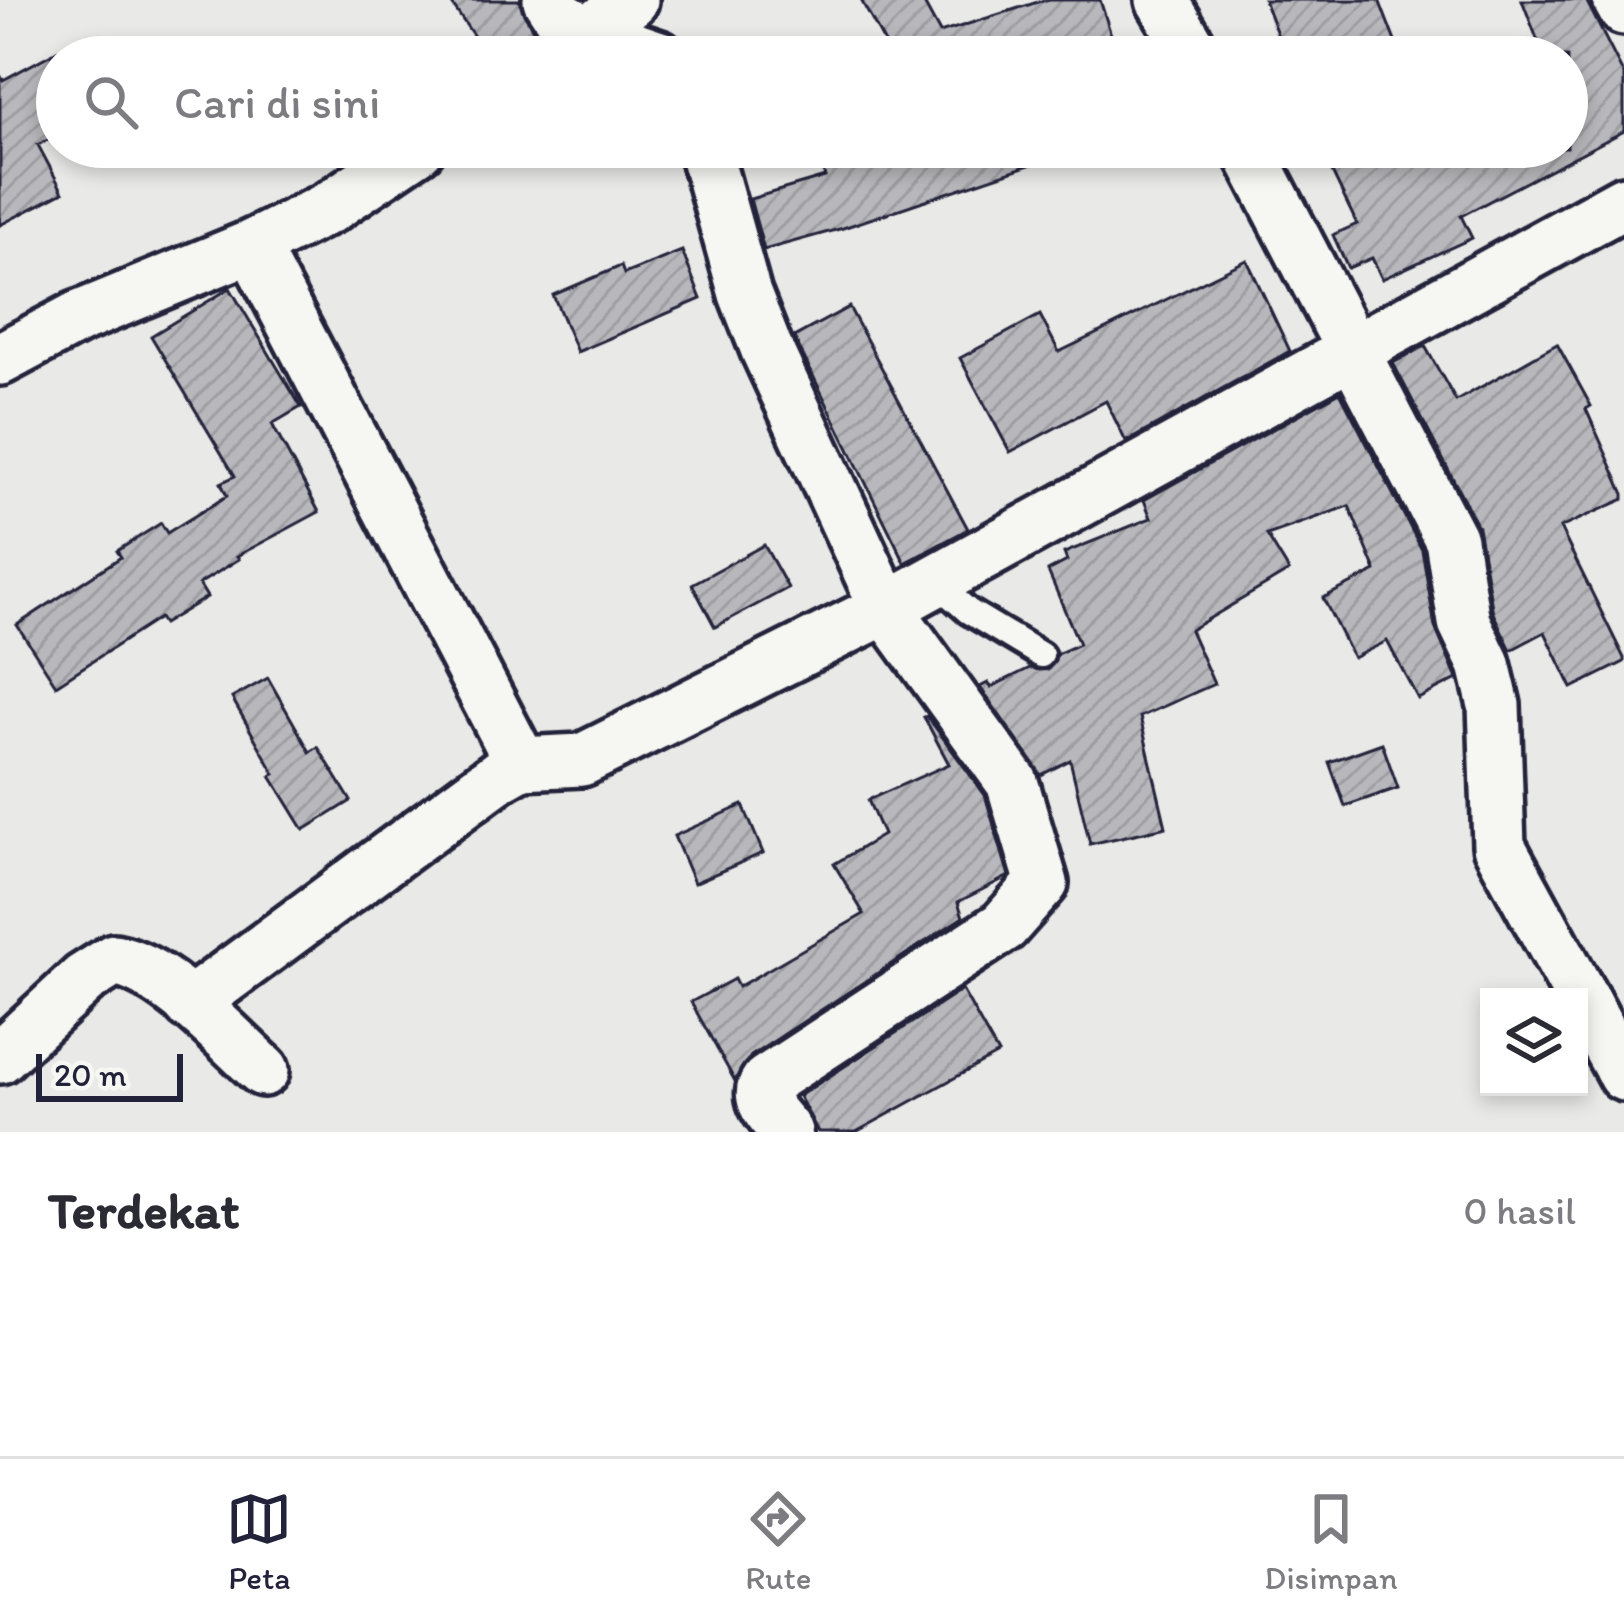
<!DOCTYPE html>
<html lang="id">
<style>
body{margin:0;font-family:Itim,sans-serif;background:#f7f7f7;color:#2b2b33}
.controls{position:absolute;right:36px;bottom:36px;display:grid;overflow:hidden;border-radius:0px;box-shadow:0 6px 18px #0003}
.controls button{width:108px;height:108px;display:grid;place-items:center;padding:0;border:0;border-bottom:3px solid #e1e1e2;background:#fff;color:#2b2b33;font:60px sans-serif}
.scale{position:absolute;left:36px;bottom:30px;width:147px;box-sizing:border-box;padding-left:12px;border:6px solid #22223b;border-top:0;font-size:33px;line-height:42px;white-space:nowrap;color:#22223b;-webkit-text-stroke:9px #f6f6f2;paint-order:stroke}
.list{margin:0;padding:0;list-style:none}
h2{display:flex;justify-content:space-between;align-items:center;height:156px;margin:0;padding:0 48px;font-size:51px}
h2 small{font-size:39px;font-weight:400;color:#7c7c81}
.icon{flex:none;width:66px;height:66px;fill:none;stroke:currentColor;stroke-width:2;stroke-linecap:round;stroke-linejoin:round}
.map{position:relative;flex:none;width:1624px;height:1132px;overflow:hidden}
.search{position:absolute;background:#fff;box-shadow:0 6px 18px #0003;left:36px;right:36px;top:36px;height:132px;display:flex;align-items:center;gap:30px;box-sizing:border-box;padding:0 42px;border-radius:66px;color:#7c7c81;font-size:45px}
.sheet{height:324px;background:#fff}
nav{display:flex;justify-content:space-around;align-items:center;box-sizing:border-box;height:168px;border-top:3px solid #e1e1e2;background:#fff;font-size:33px;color:#7c7c81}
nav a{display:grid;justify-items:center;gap:6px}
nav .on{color:#22223b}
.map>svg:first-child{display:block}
</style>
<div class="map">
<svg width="1624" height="1132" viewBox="0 0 1624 1132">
<defs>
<pattern id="building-hatch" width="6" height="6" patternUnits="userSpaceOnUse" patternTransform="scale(3)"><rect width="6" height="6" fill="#b8b8bc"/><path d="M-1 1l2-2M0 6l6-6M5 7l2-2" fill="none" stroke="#9e9ea2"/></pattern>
</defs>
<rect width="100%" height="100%" fill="#e9e9e7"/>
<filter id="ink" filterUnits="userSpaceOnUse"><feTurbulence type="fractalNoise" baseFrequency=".00833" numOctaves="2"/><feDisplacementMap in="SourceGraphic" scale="24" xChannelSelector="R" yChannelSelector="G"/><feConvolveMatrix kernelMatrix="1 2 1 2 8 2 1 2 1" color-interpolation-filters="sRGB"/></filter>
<g filter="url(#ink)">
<g fill="url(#building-hatch)" stroke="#22223b" stroke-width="3">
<polygon points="449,0 519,0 534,33 500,57 488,57"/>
<polygon points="861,0 922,0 940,33 1044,0 1100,0 1118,57 892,57"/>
<polygon points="1264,0 1379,0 1401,57 1286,57"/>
<polygon points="1522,0 1586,0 1624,75 1624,131 1461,216 1472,238 1382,279 1372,258 1348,268 1333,235 1357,224 1331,170 1381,147 1567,147 1567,57 1544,57"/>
<polygon points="57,51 57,135 38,145 63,192 0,225 0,75 3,80"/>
<polygon points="815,147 1061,147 1062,154 843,228 764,250 750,199 825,177"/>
<polygon points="682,251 701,299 577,352 553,295 621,266 624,274"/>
<polygon points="1247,260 1290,351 1126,442 1106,401 1010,452 960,358 1040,315 1059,352"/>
<polygon points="230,288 301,407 272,424 319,512 237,556 239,559 199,584 207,597 163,624 159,618 56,685 17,625 121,557 117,551 161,523 167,533 227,496 221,483 235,476 151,336"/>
<polygon points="849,307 968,529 905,563 794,337"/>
<polygon points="1557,344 1591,406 1586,409 1624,494 1624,499 1560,528 1624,658 1624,662 1572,688 1545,632 1511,650 1493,613 1478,527 1393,363 1425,346 1456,401"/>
<polygon points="1340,392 1422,550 1435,627 1457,679 1418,699 1387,641 1353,658 1323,598 1376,571 1349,506 1267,535 1289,571 1190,630 1214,684 1140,717 1166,827 1090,844 1070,760 1041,775 980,687 988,683 991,687 1030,668 1048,670 1057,654 1079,644 1048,571 1067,561 1064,553 1151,518 1144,500"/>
<polygon points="764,545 788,588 715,627 692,584"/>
<polygon points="268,678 310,752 318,747 351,801 304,830 271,776 275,774 232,698"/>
<polygon points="927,716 985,795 1009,876 958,902 963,917 751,1056 735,1081 691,1002 734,979 738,987 864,914 834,864 883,835 868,800 949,764 924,717"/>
<polygon points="1382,743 1398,788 1345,806 1329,762"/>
<polygon points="743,805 763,853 694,883 674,836"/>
<polygon points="962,990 998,1054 856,1132 818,1132 799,1096"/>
</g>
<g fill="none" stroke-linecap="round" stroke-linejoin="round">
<defs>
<polyline id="lane" points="934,581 968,611 1041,655"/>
<g id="street">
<polyline points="549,0 560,17 588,33 632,0"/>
<polyline points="1162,0 1196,57"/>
<polyline points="1619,0 1624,9"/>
<polyline points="553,57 588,33 659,57"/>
<path d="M704,147l41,147 22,56 119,258 126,174 30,101 -38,43 -237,155c-14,19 8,36 19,51"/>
<polyline points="1247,147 1451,540 1464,622 1484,664 1494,705 1499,846 1624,1075"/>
<polyline points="252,246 521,763"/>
<polyline points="0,359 77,318 252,246 330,207 419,147"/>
<polyline points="190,1004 500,775 521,763 582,760 886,608 1624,202"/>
<path d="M0,1057l84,-78 30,-19c53,10 110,75 149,110"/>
</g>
</defs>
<use href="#lane" stroke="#22223b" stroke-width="33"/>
<use href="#street" stroke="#22223b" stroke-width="60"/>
<use href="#lane" stroke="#f6f6f2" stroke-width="24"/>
<use href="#street" stroke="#f6f6f2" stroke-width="51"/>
</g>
</g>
</svg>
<div class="controls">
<button><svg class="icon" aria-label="layers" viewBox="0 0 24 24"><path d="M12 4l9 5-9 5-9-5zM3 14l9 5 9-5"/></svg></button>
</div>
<div class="scale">20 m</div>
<div class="search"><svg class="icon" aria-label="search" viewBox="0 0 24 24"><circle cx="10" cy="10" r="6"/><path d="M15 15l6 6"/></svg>Cari di sini</div>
</div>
<section class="sheet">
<h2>Terdekat<small>0 hasil</small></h2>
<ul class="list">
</ul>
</section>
<nav>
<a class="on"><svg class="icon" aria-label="map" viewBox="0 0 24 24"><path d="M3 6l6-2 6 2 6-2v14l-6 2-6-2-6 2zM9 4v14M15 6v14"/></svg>Peta</a>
<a><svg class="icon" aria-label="directions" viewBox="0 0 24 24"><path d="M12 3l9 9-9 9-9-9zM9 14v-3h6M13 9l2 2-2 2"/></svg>Rute</a>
<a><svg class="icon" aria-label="saved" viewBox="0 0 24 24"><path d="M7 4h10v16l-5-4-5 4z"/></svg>Disimpan</a>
</nav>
